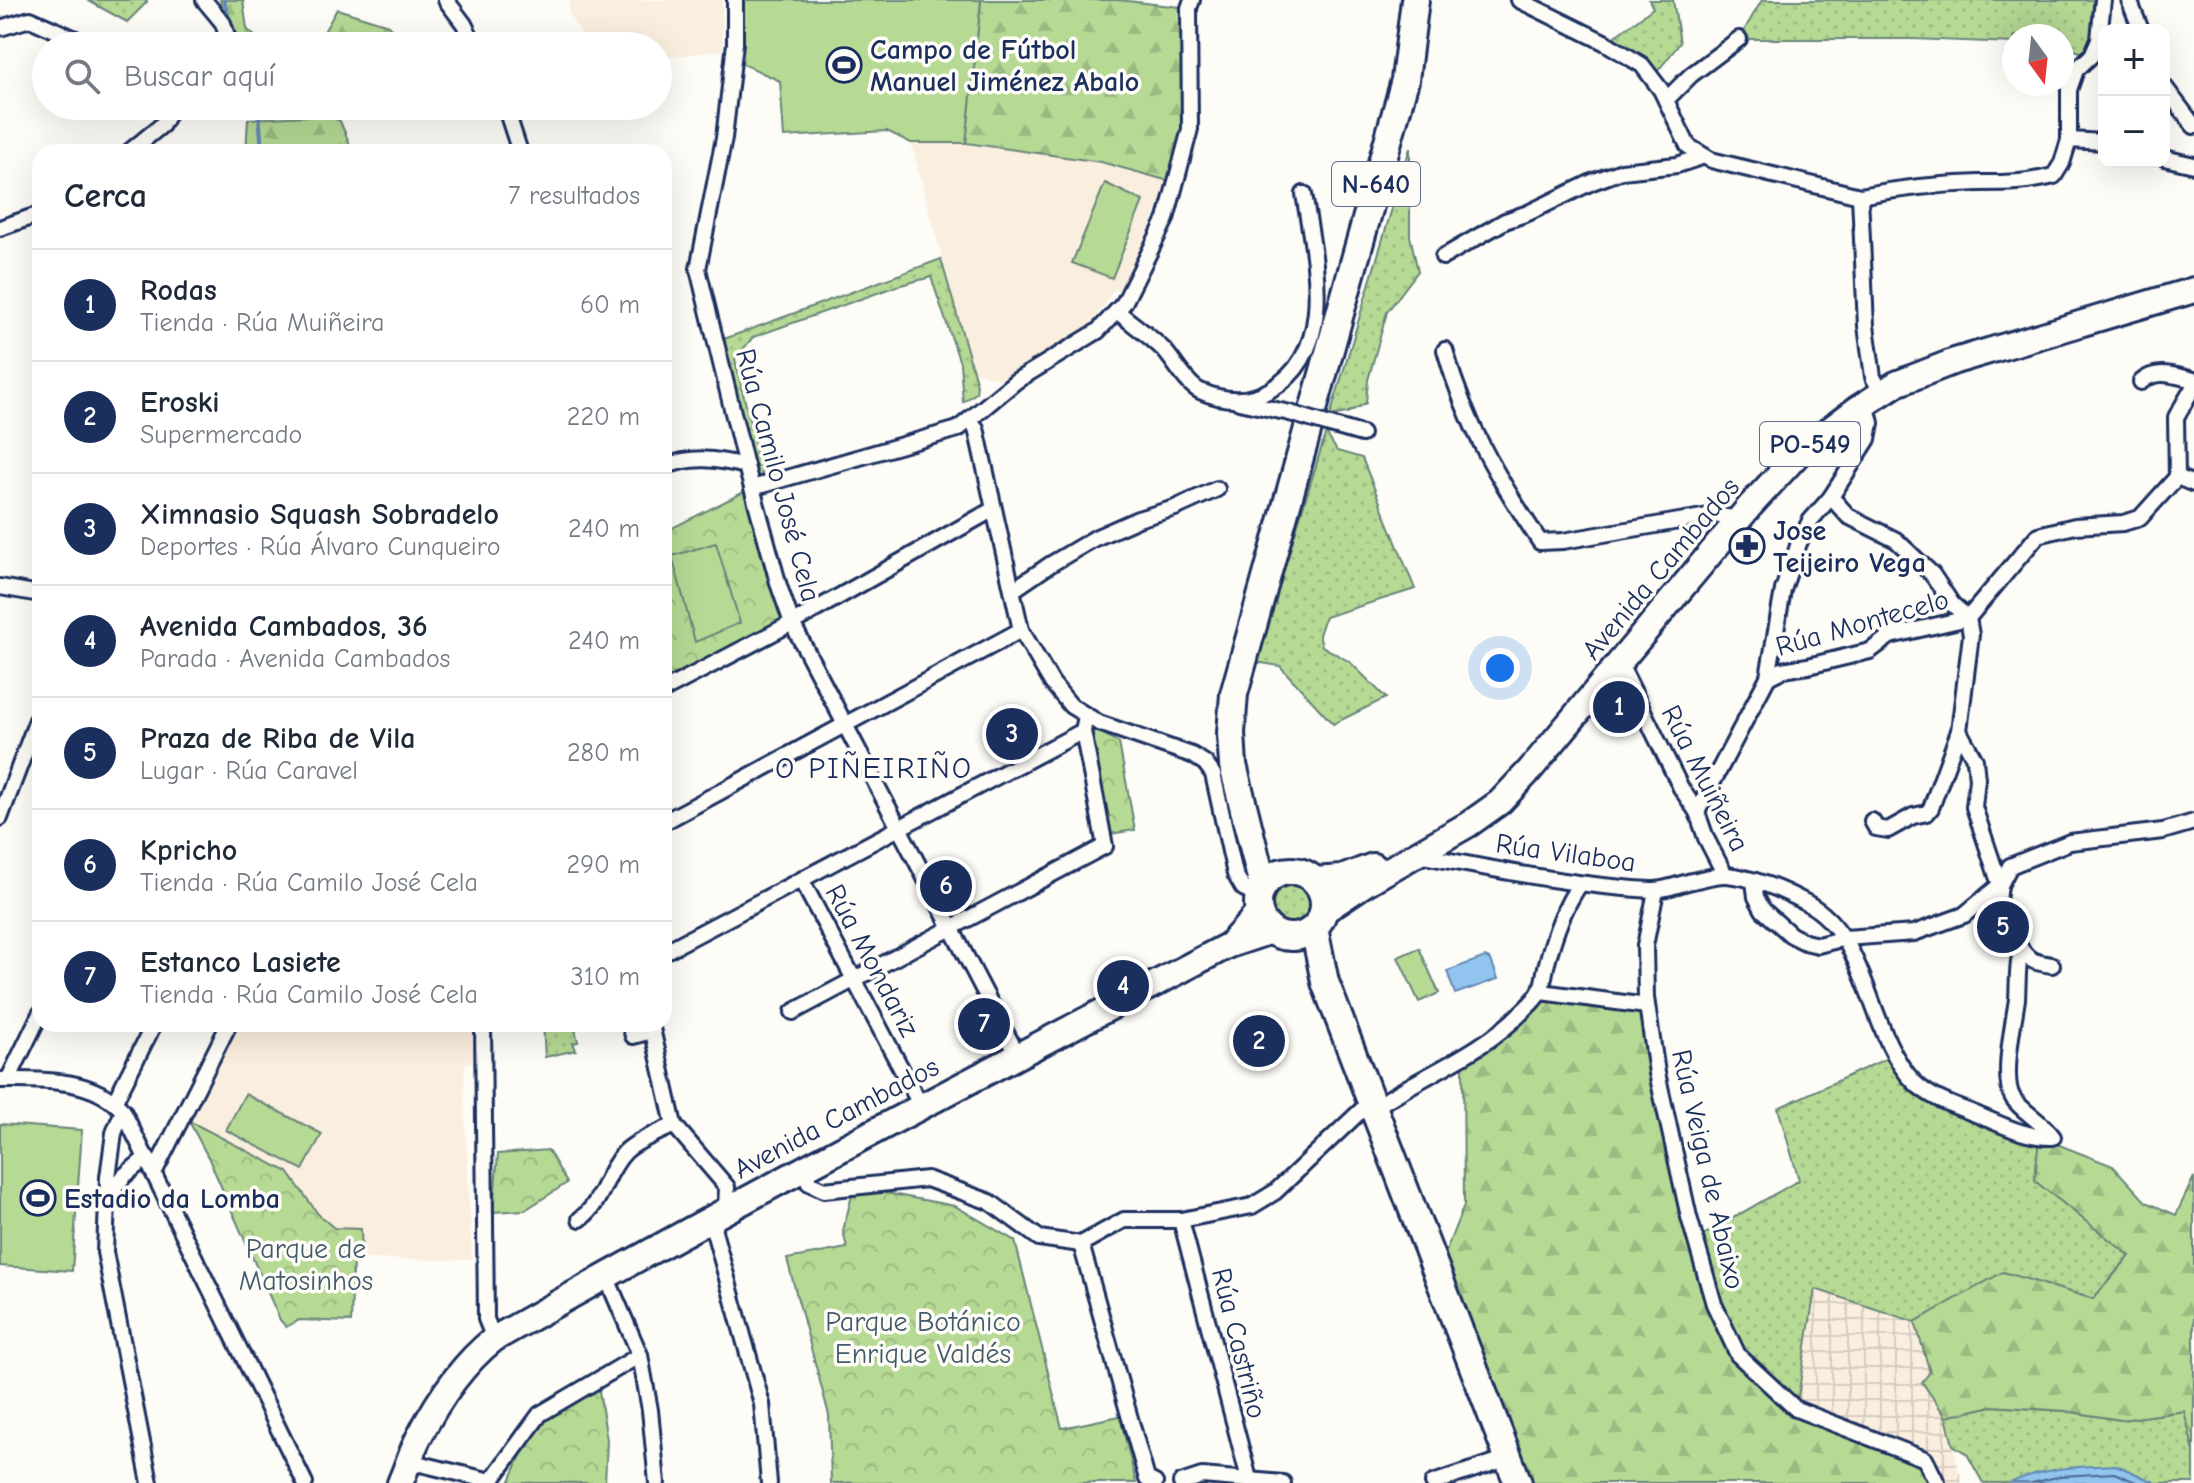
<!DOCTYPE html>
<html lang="es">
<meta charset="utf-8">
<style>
body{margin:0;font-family:"Comic Neue",sans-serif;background:#f6f6f7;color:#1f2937}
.controls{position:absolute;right:24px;top:24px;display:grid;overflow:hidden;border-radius:16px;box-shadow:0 8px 32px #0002}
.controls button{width:72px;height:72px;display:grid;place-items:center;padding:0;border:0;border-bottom:2px solid #e0e1e3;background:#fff;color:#1f2937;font:40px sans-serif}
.compass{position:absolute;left:2002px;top:24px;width:72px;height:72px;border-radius:50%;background:#fff;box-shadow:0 8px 32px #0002;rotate:165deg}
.you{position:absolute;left:1500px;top:668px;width:28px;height:28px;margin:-20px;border:6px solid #fff;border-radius:50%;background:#1a73e8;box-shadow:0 0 0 12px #1a73e833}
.badge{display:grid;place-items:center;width:52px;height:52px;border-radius:50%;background:#1b2f5e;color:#fff;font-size:26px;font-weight:700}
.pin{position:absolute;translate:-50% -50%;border:4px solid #fff;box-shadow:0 2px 8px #0006}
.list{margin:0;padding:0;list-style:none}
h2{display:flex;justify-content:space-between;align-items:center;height:104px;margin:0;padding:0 32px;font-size:34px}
h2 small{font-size:26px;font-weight:400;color:#747a83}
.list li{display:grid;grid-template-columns:52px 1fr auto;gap:24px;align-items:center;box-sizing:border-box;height:112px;padding:0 32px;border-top:2px solid #e0e1e3}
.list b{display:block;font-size:30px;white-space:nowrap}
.list p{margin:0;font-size:26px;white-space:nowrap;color:#747a83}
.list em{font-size:26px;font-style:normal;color:#747a83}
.icon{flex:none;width:44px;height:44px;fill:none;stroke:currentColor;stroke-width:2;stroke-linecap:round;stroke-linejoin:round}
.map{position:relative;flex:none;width:2194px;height:1483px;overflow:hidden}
.search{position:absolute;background:#fff;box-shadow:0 8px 32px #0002;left:32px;top:32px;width:640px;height:88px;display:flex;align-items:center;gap:20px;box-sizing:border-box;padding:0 28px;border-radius:44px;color:#747a83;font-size:30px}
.panel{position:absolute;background:#fff;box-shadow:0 8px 32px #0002;left:32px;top:144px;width:640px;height:888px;border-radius:24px}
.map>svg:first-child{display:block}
</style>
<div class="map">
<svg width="2194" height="1483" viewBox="0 0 2194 1483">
<defs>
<pattern id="industrial-grid" width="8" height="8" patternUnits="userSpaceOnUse" patternTransform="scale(2)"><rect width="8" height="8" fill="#faeede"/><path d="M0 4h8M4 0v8" fill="none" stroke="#d6ccc1"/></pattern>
<pattern id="grass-dots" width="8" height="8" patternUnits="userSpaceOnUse" patternTransform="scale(2)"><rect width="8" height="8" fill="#b6d994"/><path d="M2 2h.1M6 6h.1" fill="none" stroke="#9cbb82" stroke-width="1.8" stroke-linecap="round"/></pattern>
<pattern id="forest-firs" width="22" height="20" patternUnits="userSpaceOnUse" patternTransform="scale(2)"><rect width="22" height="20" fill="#b6d994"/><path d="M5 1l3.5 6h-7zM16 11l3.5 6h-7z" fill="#9cbb82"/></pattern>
<pattern id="park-crowns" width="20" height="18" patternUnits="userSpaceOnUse" patternTransform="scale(2)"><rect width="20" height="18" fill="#b6d994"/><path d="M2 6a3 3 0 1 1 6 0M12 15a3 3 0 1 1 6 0" fill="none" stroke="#9cbb82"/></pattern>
</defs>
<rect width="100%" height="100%" fill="#fdfcf7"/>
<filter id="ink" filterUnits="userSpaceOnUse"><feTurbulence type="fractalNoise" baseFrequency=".0125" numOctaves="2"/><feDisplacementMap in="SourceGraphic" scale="16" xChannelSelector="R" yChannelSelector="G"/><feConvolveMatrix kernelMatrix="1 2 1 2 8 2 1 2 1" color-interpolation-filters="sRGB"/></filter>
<g filter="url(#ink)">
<g fill="#faeede">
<polygon points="569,0 722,0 723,50 658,58 658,46 589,46 569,14"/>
<polygon points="911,143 966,143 1101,162 1169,181 1124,290 1113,290 1098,315 1087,328 1003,380 973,371"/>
<polygon points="239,1024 472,1024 472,1062 465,1063 464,1096 472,1260 362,1259 360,1229 334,1228 318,1214 288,1172 189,1121"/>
</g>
<polygon fill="url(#industrial-grid)" points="1815,1289 1915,1322 1930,1372 1922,1383 1946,1417 1962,1483 1932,1483 1796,1409"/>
<g fill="url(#grass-dots)" stroke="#688479" stroke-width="2">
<polygon points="87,0 145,0 147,2 127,22"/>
<polygon points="1649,0 1673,0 1680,43 1652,78 1606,43 1653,8"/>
<polygon points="1762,0 2093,0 2092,55 2062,47 2062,36 2014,36 2014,43 1913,39 1739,39"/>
<polygon points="1410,148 1410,236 1418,271 1387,312 1368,380 1366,403 1347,413 1330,416"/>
<polygon points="941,259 977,385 976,393 963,402 960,363 931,277 897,286 753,337 735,359 762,473 752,488 716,342"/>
<polygon points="1326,433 1337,451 1362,458 1415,589 1325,617 1319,635 1322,646 1350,662 1386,698 1333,724 1280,666 1255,662"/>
<circle cx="1292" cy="904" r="20"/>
<polygon points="543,1024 574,1024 578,1042 573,1043 576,1050 545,1057"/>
<polygon points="1896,1054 1929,1095 2039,1137 2035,1181 2130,1255 2093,1299 2003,1272 1915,1322 1815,1289 1796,1409 1738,1355 1695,1240 1799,1180 1778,1108"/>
<polygon points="1992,1406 2065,1411 2121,1420 2185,1411 2194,1440 2194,1483 2156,1483 2116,1465 2012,1483 1983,1483 1967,1454 1953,1445 1946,1417"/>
</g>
<g fill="url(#forest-firs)" stroke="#688479" stroke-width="2">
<polygon points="220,0 243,0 247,29 265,46 234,46"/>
<polygon points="981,0 1119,0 1197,9 1190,129 1169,181 1101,162 966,143"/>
<polygon points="337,9 388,25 408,46 316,46"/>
<polygon points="327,115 340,121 353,152 246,152 248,119"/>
<polygon points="1541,992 1647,1006 1695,1240 1738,1355 1815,1417 1925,1459 1937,1483 1529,1483 1437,1273 1464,1205 1463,1058"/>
<polygon points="2039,1137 2113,1166 2146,1202 2176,1215 2194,1177 2194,1452 2184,1411 2121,1420 2065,1411 1992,1406 1946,1417 1922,1382 1930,1372 1915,1322 2003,1272 2093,1299 2130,1256 2035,1181"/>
</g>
<g fill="url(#park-crowns)" stroke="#688479" stroke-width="2">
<polygon points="752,488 792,623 664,690 664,532"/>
<polygon points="1092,731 1098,731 1119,743 1135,830 1110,834"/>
<polygon points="189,1121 288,1172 318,1214 334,1228 361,1229 362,1259 353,1260 351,1322 299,1320 286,1327 280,1320 209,1159"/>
<polygon points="548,1150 567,1183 525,1210 493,1212 498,1154"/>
<polygon points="854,1187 955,1206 1015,1241 1062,1428 1120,1416 1136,1483 831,1483 829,1415 787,1259 847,1248 843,1231"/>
<polygon points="598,1385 607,1440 605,1483 509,1483 524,1448 545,1419"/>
</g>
<g fill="#b6d994" stroke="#688479" stroke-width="2">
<polygon points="741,0 981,0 966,143 911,143 887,131 784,137 780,81 741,63 743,50"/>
<polygon points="1105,183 1143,201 1112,278 1072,263"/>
<polygon points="716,543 740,623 695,642 672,556"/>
<polygon points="1419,948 1439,993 1419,1002 1398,957"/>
<polygon points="245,1094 322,1134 303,1170 226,1130"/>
<polygon points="0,1124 82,1130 72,1271 0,1266"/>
</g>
<g fill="#91c4ee" stroke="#6288b4" stroke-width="2">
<polygon points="1485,957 1491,960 1498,979 1455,994 1447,971"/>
<path d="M2116,1465l40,18h-146c33,-16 70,-16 106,-18z"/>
</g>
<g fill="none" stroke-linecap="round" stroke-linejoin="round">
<polyline stroke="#4a6b98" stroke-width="2" points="2032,1483 2061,1476 2114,1473 2138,1483"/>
<g stroke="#6288b4" stroke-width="4">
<polyline points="224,0 229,21"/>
<polyline points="259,113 262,152"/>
</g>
<defs>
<g id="street">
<polyline points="204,0 223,23 230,46"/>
<polyline points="446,0 464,24 475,46"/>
<polyline points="735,0 735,43 724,138 698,269 746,466 779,586 792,623 1018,1056"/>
<polyline points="1519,0 1606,43 1642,65 1661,90 1688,146 1711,160 1860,196"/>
<polyline points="2129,0 2141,30"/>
<polyline points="0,28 30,19 91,46"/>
<polyline points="2164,86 2194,126"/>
<polyline points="1666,100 1691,75 1739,39"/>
<polyline points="179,106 187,106"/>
<polyline points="505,106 520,152"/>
<polyline points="2069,140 2069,90 2076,70 2092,55 2099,39 2103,0"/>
<polyline points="129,152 162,125 172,106"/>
<polyline points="2164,158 2194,165"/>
<polyline points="0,228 40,214"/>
<polyline points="1443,257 1505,221 1528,213 1592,182 1622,171 1677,165 1704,156"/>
<path d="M1117,311c15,13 33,25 47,39 11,12 22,34 36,41 23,10 48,12 70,-1 69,-39 44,-133 34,-196"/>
<path d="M1445,350c21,76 53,128 95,192l23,-1 151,-26 25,4"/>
<path d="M2141,382c16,-14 34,-6 53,-2"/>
<polyline points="2194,386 2176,417 2177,477 2194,484"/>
<path d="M1882,393l-9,-16 -7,-51 -6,-130c40,-8 79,-12 119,-13 30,0 45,0 75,-7l8,-13 7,-23 35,2"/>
<polyline points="1239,402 1290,413"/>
<polyline points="970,421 976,428 1021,630 1052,683 1071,706 1099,723 1192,755 1205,763 1213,774 1235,874 1243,888 1259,896"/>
<polyline points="1330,425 1362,434"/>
<path d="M664,467c29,-12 52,-8 82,-1"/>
<polyline points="752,488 958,429 1016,381 1098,331 1124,303 1166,219 1190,129 1189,8 1192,0"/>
<polyline points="0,587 40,594"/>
<polyline points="1013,590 1051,564 1095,538 1138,519 1175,508 1217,489"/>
<polyline points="1619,662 1681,788 1697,812 1706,838 1725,875"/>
<polyline points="1768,677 1782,670 1808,666 1870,651 1890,636 1968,618 2038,535 2075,526 2123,523 2140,518 2177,477"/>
<polyline points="664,690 792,623 992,510"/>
<polyline points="1697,812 1768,677 1783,590 1799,543 1810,521 1831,497 1868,439 1871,423 1866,403"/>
<polyline points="0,818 40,712"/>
<polyline points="1872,821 1876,828 1888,830 1913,816 1927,813 1931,808 1959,731"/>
<polyline points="664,822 1021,630"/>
<path d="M1418,855c77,14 154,31 233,35 12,1 28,-6 41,-9 11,-2 24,-7 35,-6 28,3 56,15 80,28 63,34 60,130 107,179 17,17 42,24 64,33 24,10 49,23 75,22 -11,-16 -31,-25 -40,-39 -12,-19 1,-77 4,-99 1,-17 0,-32 4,-50l-18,-22 -6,-18 3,-24 -26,-78 3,-28 -2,-19 -16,-29 12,-96 -3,-17 -16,-14 -20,-30 -36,-34 -48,-24 -17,-19"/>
<polyline points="802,881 921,1106"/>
<polyline points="1754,881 1756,897 1763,910 1791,935 1805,942 1818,945 1845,938 1914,933 1964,915 2000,885 2010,866 2070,842 2163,831 2194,822"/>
<polyline points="1656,891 1645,946 1646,998 1657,1073 1689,1217 1714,1304 1738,1355 1796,1409 1925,1459 1937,1483"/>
<path d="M2021,949c8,13 17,14 31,16"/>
<polyline points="664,952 1083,731"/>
<polyline points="1541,992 1647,1006"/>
<polyline points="793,1012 1105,846 1083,731 1086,716"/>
<polyline points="483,1024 486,1319 494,1339"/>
<polyline points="630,1024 633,1036 652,1031"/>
<polyline points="651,1024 674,1125 727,1187 726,1209 713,1228 762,1404 769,1483"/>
<path d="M0,1080c41,0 93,-3 123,31l182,372"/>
<polyline points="8,1080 40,1014"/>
<polyline points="115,1101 154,1024"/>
<path d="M1374,1108c50,-34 106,-53 149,-97 5,-5 12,-11 16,-18 5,-8 5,-20 8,-30 7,-28 16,-55 33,-79"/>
<polyline points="123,1111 114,1133 108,1177 105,1252 150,1483"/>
<polyline points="803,1171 809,1183 824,1190 927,1179 990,1202 1039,1238 1081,1244 1124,1220 1181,1220 1252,1206 1275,1192 1371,1101"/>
<polyline points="154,1173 229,1024"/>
<polyline points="107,1198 124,1176 147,1157"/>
<path d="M580,1219c23,-16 25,-47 45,-67 12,-12 34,-19 49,-27"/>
<polyline points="1181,1220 1249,1479"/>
<polyline points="1081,1244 1147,1479 1155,1483"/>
<polyline points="606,1276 640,1355 650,1410 657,1483"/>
<polyline points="408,1466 421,1464 491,1481 540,1414 640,1355"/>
<polyline points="1181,1483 1202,1476 1283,1483"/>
<polyline points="1433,1483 1508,1458"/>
</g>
<g id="primary">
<polyline points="1314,880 1342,878 1373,866"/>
<polyline points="1324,911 1366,883 1469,824 1500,802 1529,771 1750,506 1799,453 1857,409 1896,384 1955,361 2194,290"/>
<polyline points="1231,943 1259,912"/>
<path d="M400,1483c7,-15 11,-31 19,-46 19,-37 42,-72 75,-98 241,-137 488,-264 735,-394l42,-14"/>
</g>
<g id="highway">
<circle cx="1291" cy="904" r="33"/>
<polyline points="1263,886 1233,765 1231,733 1234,694 1405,80 1415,0"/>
<polyline points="1314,928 1325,982 1518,1483"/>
</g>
</defs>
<use href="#street" stroke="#1b2f5e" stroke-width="20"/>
<use href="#primary" stroke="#1b2f5e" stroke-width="30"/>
<use href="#highway" stroke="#1b2f5e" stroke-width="32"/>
<use href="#street" stroke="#fdfcf7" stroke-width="14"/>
<use href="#primary" stroke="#fdfcf7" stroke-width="24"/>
<use href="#highway" stroke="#fdfcf7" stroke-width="26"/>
<defs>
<polyline id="street-bridge" points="1290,413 1330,425"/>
</defs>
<use href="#street-bridge" stroke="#1b2f5e" stroke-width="20" stroke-linecap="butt"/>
<use href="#street-bridge" stroke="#fdfcf7" stroke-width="14"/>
</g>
</g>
<defs>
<symbol id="stadium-ring" viewBox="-11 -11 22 22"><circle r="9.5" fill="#fdfcf7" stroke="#1b2f5e" stroke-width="1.5"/><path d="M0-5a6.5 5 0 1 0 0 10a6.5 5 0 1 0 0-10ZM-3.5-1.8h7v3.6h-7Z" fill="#1b2f5e"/></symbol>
<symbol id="pharmacy-ring" viewBox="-11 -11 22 22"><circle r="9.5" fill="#fdfcf7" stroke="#1b2f5e" stroke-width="1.5"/><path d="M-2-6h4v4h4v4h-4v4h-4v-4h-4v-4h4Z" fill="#1b2f5e"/></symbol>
</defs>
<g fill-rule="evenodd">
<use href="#stadium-ring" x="824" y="45" width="40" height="40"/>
<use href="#pharmacy-ring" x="1727" y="526" width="40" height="40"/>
<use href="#stadium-ring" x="18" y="1178" width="40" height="40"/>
</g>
<g text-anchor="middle" stroke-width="7" stroke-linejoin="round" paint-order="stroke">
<g fill="#fdfcf7" stroke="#5f6c8c" stroke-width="2">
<rect x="1332" y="162" width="88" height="44" rx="6"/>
<rect x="1760" y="422" width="100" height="44" rx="6"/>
</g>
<g font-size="26" font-weight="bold" fill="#1b2f5e">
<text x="1376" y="193">N-640</text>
<text x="1810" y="453">PO-549</text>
</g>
<g font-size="28" font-weight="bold" fill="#1b2f5e" stroke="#fdfcf7" text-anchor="start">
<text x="870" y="59">Campo de Fútbol<tspan x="870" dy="32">Manuel Jiménez Abalo</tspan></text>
<text x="1773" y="540">Jose<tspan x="1773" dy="32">Teijeiro Vega</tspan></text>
<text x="64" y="1208">Estadio da Lomba</text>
</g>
<g font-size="28" fill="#1b2f5e" stroke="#fdfcf7">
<text transform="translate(779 475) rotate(75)" y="10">Rúa Camilo José Cela</text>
<text transform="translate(1660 568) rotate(-50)" y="10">Avenida Cambados</text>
<text transform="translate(1862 622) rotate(-16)" y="10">Rúa Montecelo</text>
<text transform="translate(1706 778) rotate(63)" y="10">Rúa Muiñeira</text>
<text transform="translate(1566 852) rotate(8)" y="10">Rúa Vilaboa</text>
<text transform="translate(873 960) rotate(62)" y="10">Rúa Mondariz</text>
<text transform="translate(836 1117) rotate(-28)" y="10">Avenida Cambados</text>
<text transform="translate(1709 1169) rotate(77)" y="10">Rúa Veiga de Abaixo</text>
<text transform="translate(1240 1343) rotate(76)" y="10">Rúa Castriño</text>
</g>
<g font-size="28" fill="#425a6c" stroke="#fdfcf7">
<text x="306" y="1258">Parque de<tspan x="306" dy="32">Matosinhos</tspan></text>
<text x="923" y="1331">Parque Botánico<tspan x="923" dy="32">Enrique Valdés</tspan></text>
</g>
<g font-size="30" letter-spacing="2" fill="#1b2f5e" stroke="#fdfcf7">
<text x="874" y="778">O PIÑEIRIÑO</text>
</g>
</g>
</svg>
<div class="controls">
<button>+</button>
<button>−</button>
</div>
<svg class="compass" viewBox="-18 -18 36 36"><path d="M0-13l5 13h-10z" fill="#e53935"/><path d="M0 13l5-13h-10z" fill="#747a83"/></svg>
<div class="you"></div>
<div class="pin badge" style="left:1619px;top:707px">1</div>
<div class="pin badge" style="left:1259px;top:1041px">2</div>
<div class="pin badge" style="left:1012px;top:734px">3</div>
<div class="pin badge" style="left:1123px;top:986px">4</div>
<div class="pin badge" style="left:2003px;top:927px">5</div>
<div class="pin badge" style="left:946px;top:886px">6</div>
<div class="pin badge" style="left:984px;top:1024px">7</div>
<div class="search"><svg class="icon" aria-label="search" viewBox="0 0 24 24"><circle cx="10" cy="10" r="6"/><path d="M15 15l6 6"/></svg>Buscar aquí</div>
<section class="panel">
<h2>Cerca<small>7 resultados</small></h2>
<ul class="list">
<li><span class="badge">1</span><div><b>Rodas</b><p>Tienda · Rúa Muiñeira</p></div><em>60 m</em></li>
<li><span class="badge">2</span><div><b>Eroski</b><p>Supermercado</p></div><em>220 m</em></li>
<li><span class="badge">3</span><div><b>Ximnasio Squash Sobradelo</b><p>Deportes · Rúa Álvaro Cunqueiro</p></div><em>240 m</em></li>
<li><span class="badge">4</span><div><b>Avenida Cambados, 36</b><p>Parada · Avenida Cambados</p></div><em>240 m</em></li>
<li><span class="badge">5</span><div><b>Praza de Riba de Vila</b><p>Lugar · Rúa Caravel</p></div><em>280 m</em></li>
<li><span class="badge">6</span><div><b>Kpricho</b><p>Tienda · Rúa Camilo José Cela</p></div><em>290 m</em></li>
<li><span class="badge">7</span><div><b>Estanco Lasiete</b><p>Tienda · Rúa Camilo José Cela</p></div><em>310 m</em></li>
</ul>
</section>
</div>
